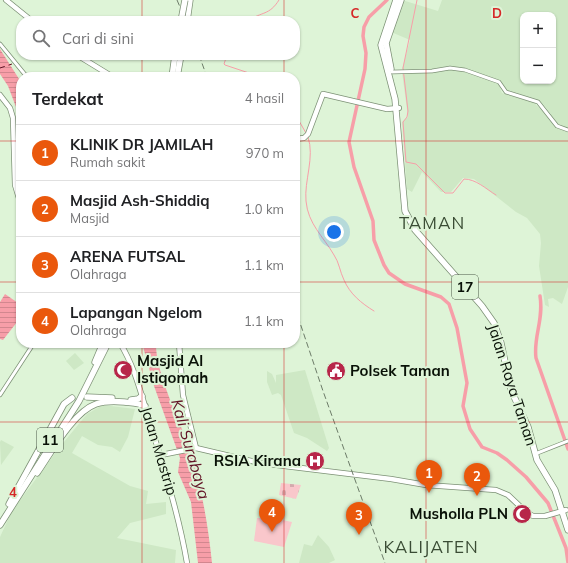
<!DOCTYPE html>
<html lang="id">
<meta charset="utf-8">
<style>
body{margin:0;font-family:Mulish,sans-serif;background:#f6f6f6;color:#202124}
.controls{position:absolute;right:12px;top:12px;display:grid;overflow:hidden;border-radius:8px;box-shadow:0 1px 3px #0004}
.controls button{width:36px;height:36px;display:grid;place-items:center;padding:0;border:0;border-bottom:1px solid #e0e0e0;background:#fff;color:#202124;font:20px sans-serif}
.you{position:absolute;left:334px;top:232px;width:14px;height:14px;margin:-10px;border:3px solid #fff;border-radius:50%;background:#1a73e8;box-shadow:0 0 0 6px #1a73e833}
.badge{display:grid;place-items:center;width:26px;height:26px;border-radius:50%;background:#ea580c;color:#fff;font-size:13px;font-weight:700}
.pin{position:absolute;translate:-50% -33px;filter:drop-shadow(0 1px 2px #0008)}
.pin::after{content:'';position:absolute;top:21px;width:14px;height:12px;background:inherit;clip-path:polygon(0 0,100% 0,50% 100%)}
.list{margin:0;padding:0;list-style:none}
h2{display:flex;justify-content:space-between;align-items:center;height:52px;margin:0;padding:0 16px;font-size:17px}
h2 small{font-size:13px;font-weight:400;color:#757577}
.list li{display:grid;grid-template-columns:26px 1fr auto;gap:12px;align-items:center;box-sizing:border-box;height:56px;padding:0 16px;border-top:1px solid #e0e0e0}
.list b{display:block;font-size:15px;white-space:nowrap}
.list p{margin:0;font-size:13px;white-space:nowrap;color:#757577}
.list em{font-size:13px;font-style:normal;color:#757577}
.icon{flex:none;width:22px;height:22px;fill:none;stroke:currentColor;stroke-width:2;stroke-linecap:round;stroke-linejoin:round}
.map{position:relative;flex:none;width:568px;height:563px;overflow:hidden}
.search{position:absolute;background:#fff;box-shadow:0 1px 3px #0004;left:16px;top:16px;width:284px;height:44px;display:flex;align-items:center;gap:10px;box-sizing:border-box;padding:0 14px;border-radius:16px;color:#757577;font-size:15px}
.panel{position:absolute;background:#fff;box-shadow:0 1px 3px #0004;left:16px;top:72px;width:284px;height:276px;border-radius:16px}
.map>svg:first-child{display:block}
</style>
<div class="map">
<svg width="568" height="563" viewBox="0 0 568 563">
<defs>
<pattern id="cemetery-stones" width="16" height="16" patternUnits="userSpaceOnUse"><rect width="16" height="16" fill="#f9c7cb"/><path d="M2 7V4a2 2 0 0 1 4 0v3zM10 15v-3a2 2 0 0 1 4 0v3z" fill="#d4aaad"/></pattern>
<pattern id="water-rules" width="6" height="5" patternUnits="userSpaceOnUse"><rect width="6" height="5" fill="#f79ea8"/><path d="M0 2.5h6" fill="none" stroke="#d2878f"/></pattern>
</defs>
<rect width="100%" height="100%" fill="#def4d7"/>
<g fill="#cee8c5" fill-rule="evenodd">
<path d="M402,0l36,11 4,-11h126v287l-6,17 -9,-6 -5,1 1,8 -4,-2 -6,-39 2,-23 -1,-9 -13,-16 -11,-6 -42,-33 -11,-1 -12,14h-10l-19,-20 -10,20 -5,-3 -5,-67 6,-5 -6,-45 29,1 18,-4 9,1 37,13 4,2 3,8 31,9 16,15 2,-3 -8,-10 -8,-5 -29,-8 -5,-9 -43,-15 -10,-1 -15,3h-31l8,-29 -19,-8zM523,15h30v66h-30z"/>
<polygon points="75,353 84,363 74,370 66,361"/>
<polygon points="305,370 329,448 327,451 307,438 294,433 281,395 278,393 272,395 267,382 267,371 272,374 276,383 276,375"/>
<polygon points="101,406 111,406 135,409 128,437 120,452 112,447 98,445 82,436 72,453 130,486 148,491 146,504 166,502 166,514 130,523 117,538 176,550 175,563 0,563 0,537 12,511 59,448 87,414"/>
<polygon points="1,440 14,447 1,465 0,442"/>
<polygon points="318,535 329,547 335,560 329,563 299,563 304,544 312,546"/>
</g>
<polygon fill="url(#cemetery-stones)" points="281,483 301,485 296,499 279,495"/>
<polygon fill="#f9c7cb" points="257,518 272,518 292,522 284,547 254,541"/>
<g fill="url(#water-rules)">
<polygon points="0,49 21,82 21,120 8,86 0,74"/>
<polygon points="5,294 21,305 21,317 3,340 0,339 0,302"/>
<path d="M142,343h14c-1,28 23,76 33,104 12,37 19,77 23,116h-14l-7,-61 -13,-30 2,-14 -26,-72z"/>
</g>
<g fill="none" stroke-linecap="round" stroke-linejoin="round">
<g stroke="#f79ea8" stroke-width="1">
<path d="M417,0l-14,68 5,43 -1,6 -4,5 3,40 10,2 29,29h8l11,-14c12,0 22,10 32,16"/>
<path d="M248,21c14,-10 21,-5 31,-21"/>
<polyline points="227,55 224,64 225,65 261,77"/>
<polyline points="295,114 306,133"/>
<path d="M308,137c7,20 -4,44 -2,64 2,23 17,35 28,54 5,7 6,17 10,25 6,14 17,23 30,31"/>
</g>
<g stroke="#f79ea8" stroke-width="3.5">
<polyline points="387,0 369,17 364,27 363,36 366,53 365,69 349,142 354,167 373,221 374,240 384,265 389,273 405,284 441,297 449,304 457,328 467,383 463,406 470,429 482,447 497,453 507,460 526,477 548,503 566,548 568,563"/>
<path d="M540,296c4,24 -7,41 -4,62l32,91"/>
</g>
<polyline stroke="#621426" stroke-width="1" stroke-dasharray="5 4" stroke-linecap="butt" points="0,68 12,64"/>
<defs>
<g id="minor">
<polyline points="0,44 27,77"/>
<polyline points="392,72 432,71 450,68 465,70 499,82 506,92 538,102 557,126 568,130"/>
<polyline points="0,395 34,343"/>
<polyline points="535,454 568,441"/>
</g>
<g id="major">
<polyline points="6,0 32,21"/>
<polyline points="77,55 113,77"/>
<polyline points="0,95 10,108 13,118 15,185 21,205"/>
<polyline points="295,139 304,138 308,134 323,94 387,109 399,108"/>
<path d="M120,343c16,26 22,55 31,83 14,46 28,90 36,137"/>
<polyline points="179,343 183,395 196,448"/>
<polyline points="161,455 196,448 260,463 391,479 426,485 496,490 508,495 526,512 533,516 545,516 566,510"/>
</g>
<g id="highway">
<polyline points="396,0 381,45 395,99 405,211 415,230 482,306 494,323 501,343 511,390 528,427 537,460 555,490 568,530"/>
<polyline points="187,21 190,0"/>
<polyline points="391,69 386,43 401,0"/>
<polyline points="172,77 175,55"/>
<polyline points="177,77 181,55"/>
<polyline points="95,362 103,343"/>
<polyline points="87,397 112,398"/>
<polyline points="131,400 138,399 142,396"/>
<path d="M37,473c14,-20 36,-61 59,-69 9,-3 18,-3 28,-2 7,1 14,1 21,4"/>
<polyline points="9,504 64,404 72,398"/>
<polyline points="0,525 79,401 108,343"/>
</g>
</defs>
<use href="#minor" stroke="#7d9176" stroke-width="4.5"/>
<use href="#major" stroke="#7d9176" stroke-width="6"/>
<use href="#highway" stroke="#7d9176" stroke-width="7"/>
<use href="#minor" stroke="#fff" stroke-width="3"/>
<use href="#major" stroke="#fff" stroke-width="4.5"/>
<use href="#highway" stroke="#fff" stroke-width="5.5"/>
<g stroke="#6c7b68" stroke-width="1" stroke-dasharray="6 3" stroke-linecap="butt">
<polyline points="177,0 186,21"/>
<polyline points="199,55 207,77"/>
<polyline points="295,308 323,391 385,563"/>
</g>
<defs>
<polyline id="highway-bridge" points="181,21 185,0"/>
</defs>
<use href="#highway-bridge" stroke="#7d9176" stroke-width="7" stroke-linecap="butt"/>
<use href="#highway-bridge" stroke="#fff" stroke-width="5.5"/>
</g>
<path fill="none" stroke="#d62828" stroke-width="1" stroke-opacity="0.55" d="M142,0v21M284,0v21M426,0v563M142,55v22M284,55v22M0,141h21M295,141h273M0,282h21M295,282h273M142,343v220M284,343v220M0,422h568"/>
<defs>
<symbol id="mosque-disc" viewBox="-11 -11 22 22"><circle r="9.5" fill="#b72649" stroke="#def4d7"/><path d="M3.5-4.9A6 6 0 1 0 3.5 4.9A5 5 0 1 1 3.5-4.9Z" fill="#fff"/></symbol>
<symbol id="civic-disc" viewBox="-11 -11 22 22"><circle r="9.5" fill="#b72649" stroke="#def4d7"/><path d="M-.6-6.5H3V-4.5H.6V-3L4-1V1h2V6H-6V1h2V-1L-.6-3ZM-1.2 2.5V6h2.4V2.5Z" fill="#fff"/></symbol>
<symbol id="hospital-disc" viewBox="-11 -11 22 22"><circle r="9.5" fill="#b72649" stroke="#def4d7"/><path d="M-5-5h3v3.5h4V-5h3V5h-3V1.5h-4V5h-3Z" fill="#fff"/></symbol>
</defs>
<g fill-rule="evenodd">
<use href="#mosque-disc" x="112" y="359" width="22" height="22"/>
<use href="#civic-disc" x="325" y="360" width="22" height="22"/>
<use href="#hospital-disc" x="304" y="450" width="22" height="22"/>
<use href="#mosque-disc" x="511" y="503" width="22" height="22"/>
</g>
<g text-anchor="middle" stroke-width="4" stroke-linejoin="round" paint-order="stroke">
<g fill="#def4d7" stroke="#495545" stroke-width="1">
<rect x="452" y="275" width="26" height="24" rx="3"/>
<rect x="37" y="428" width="26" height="24" rx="3"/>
</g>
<g font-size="14" font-weight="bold" fill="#091107">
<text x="465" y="292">17</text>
<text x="50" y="445">11</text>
</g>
<g font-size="15" font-weight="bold" fill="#091107" stroke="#def4d7" text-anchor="start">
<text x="137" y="366">Masjid Al<tspan x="137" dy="17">Istiqomah</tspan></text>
<text x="350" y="376">Polsek Taman</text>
<text x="301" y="466" text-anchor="end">RSIA Kirana</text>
<text x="508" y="519" text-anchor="end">Musholla PLN</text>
</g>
<g font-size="15" fill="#091107" stroke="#def4d7">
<text transform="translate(512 385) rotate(72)" y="5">Jalan Raya Taman</text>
<text transform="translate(159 451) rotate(73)" y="5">Jalan Mastrip</text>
</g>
<g font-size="16" font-style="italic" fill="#621426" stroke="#def4d7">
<text transform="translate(191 449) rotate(74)" y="6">Kali Surabaya</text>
</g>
<g font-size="17" letter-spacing="1" fill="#3a4c34" stroke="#def4d7">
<text x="432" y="229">TAMAN</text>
<text x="431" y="553">KALIJATEN</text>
</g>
</g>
<g font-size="13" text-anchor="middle" font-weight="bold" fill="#d62828" stroke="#def4d7" stroke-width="4" stroke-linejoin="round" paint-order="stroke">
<text x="355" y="18">C</text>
<text x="497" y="18">D</text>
<text x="13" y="497">4</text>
</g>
</svg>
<div class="controls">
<button>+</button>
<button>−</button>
</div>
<div class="you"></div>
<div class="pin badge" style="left:429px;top:493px">1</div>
<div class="pin badge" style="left:477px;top:496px">2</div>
<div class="pin badge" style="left:359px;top:535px">3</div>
<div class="pin badge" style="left:272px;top:532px">4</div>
<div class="search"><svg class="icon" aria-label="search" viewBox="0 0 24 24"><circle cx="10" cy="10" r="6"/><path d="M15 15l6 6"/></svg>Cari di sini</div>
<section class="panel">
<h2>Terdekat<small>4 hasil</small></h2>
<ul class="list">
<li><span class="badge">1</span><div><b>KLINIK DR JAMILAH</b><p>Rumah sakit</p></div><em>970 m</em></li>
<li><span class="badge">2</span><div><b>Masjid Ash-Shiddiq</b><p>Masjid</p></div><em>1.0 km</em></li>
<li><span class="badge">3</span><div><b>ARENA FUTSAL</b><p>Olahraga</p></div><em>1.1 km</em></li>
<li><span class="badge">4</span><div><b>Lapangan Ngelom</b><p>Olahraga</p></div><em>1.1 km</em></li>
</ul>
</section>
</div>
